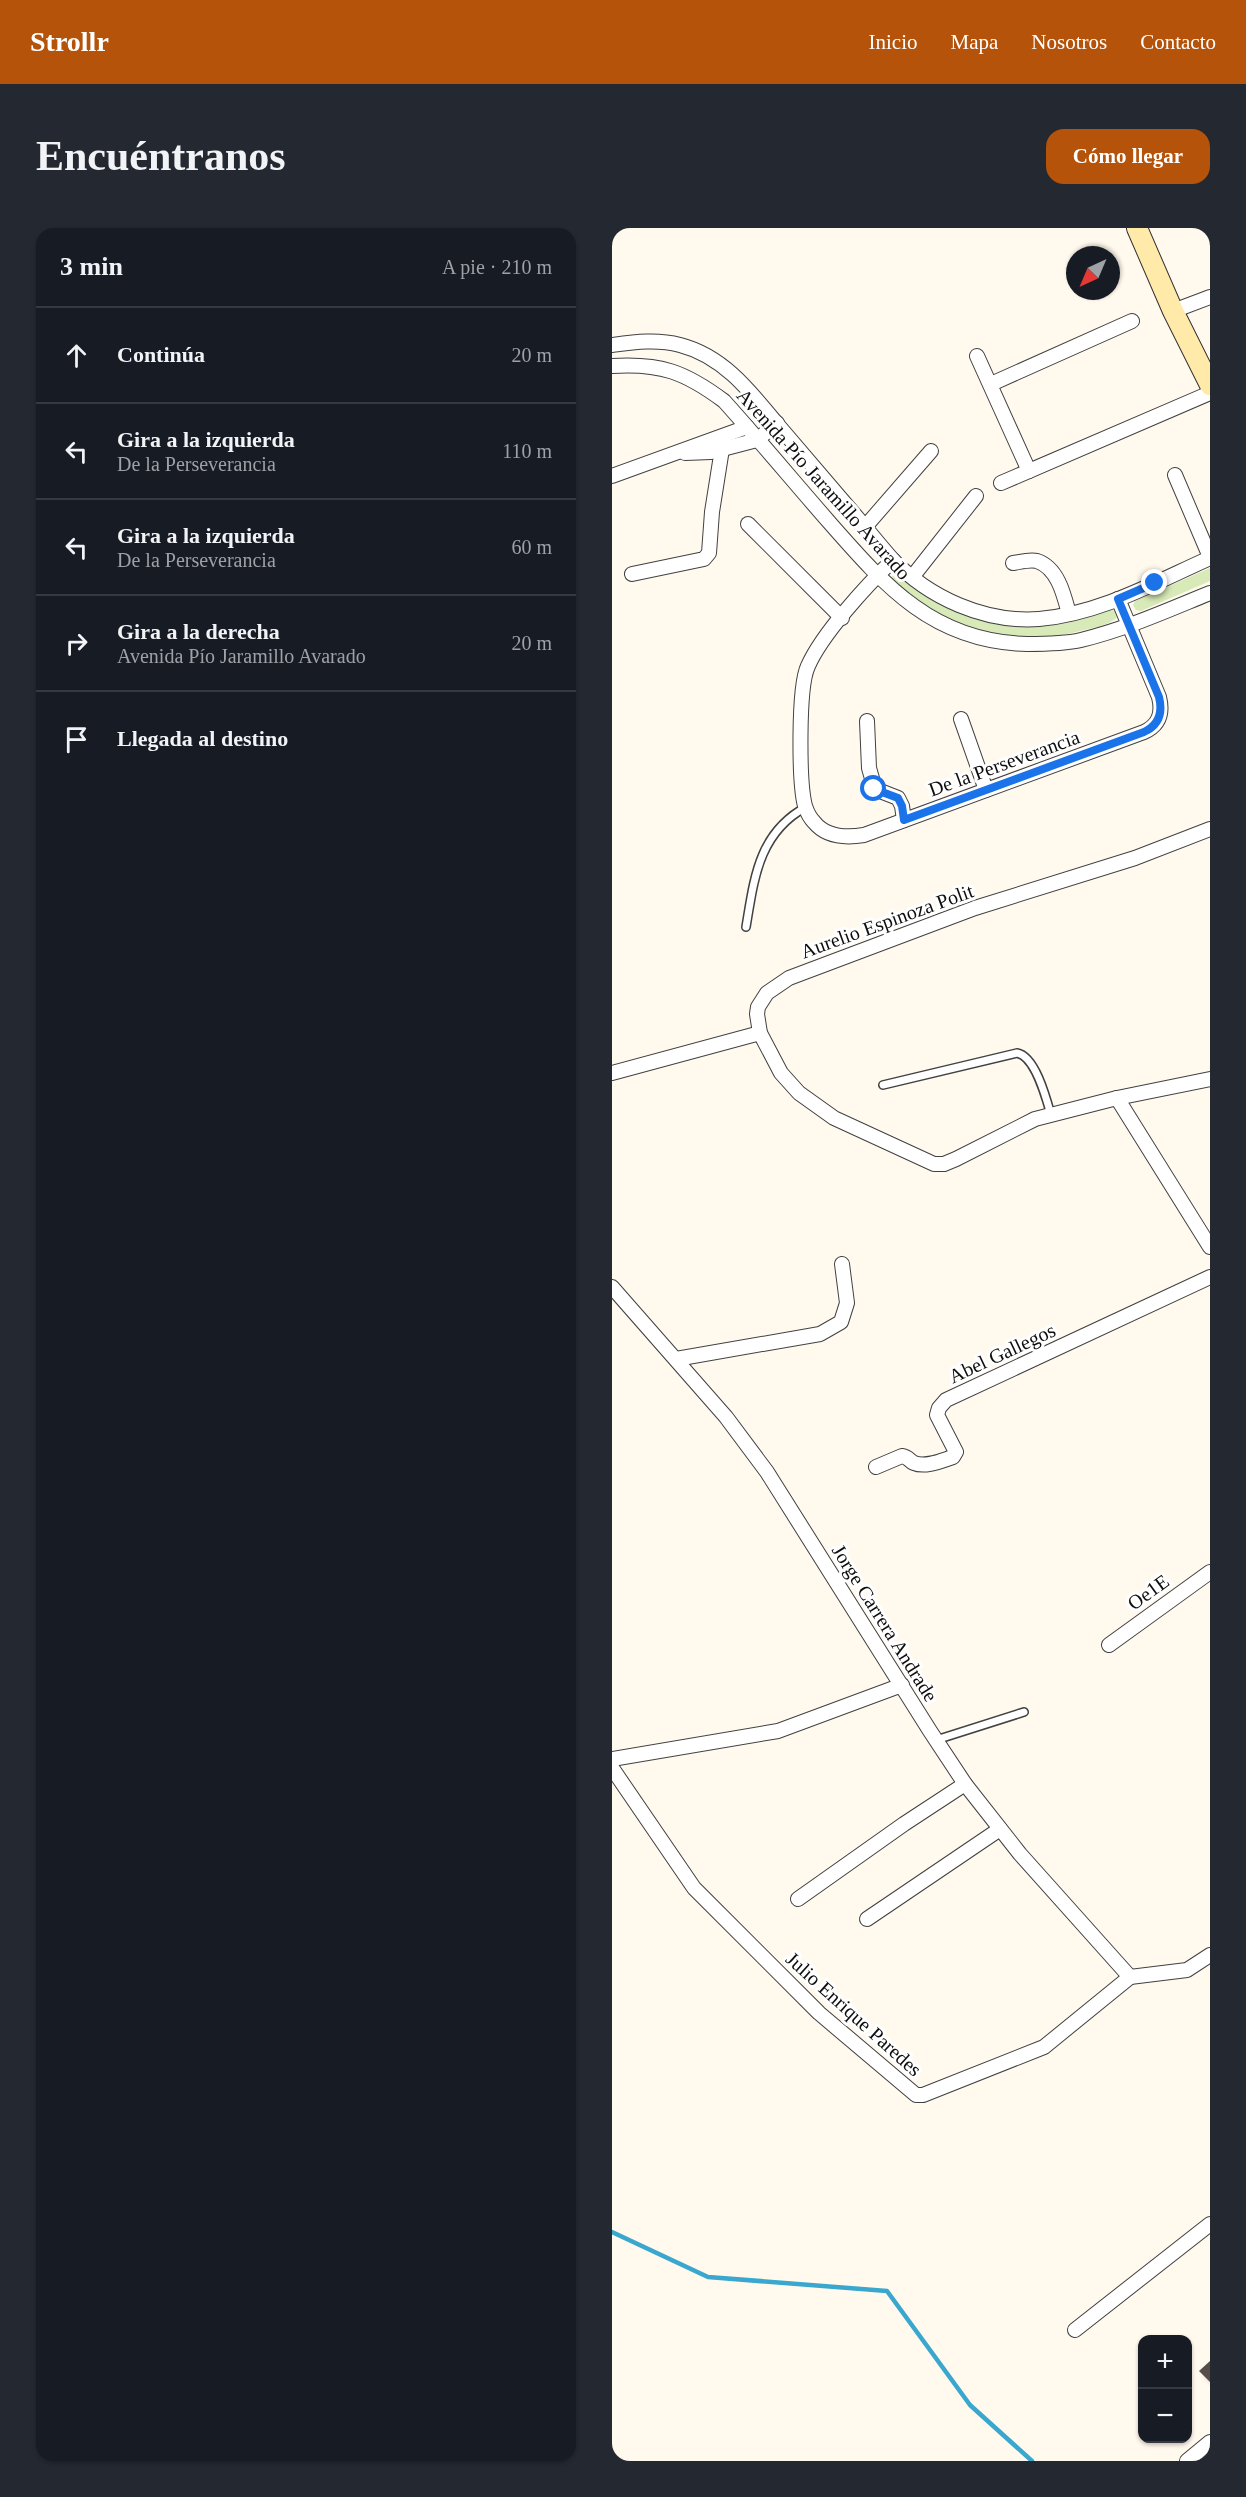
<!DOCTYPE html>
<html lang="es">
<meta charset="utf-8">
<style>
body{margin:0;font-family:Georgia,serif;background:#242831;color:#f1f3f6}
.controls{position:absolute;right:18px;bottom:18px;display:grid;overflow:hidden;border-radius:12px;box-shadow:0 2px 4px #0004}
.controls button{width:54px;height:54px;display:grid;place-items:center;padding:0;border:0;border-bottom:2px solid #363941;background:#171b24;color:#f1f3f6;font:30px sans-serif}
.compass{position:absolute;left:454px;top:18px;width:54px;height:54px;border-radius:50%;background:#171b24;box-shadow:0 2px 4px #0004;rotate:224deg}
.stop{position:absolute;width:18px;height:18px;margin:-14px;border:4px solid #1a73e8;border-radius:50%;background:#fff}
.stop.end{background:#1a73e8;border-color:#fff;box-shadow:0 2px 6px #0008}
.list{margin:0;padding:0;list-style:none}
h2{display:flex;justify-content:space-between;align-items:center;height:78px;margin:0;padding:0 24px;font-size:26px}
h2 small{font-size:20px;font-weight:400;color:#9ea1a6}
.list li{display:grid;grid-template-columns:39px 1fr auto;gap:18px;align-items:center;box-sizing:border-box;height:96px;padding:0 24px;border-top:2px solid #363941}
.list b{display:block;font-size:22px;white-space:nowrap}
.list p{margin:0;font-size:20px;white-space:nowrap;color:#9ea1a6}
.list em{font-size:20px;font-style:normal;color:#9ea1a6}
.icon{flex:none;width:33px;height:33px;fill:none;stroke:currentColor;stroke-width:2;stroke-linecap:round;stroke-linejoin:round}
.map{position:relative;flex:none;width:598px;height:2233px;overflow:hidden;border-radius:18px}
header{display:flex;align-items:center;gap:36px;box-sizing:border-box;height:84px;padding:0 30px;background:#b45309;color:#fff}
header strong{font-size:28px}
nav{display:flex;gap:33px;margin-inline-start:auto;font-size:21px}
.intro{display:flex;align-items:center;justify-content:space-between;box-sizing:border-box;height:144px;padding:0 36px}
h1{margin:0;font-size:42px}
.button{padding:15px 27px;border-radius:18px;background:#b45309;color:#fff;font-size:21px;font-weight:700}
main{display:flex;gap:36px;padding:0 36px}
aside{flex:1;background:#171b24;border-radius:18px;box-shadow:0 2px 4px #0004}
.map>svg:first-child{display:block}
</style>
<header>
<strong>Strollr</strong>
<nav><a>Inicio</a><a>Mapa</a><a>Nosotros</a><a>Contacto</a></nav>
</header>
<div class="intro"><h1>Encuéntranos</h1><a class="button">Cómo llegar</a></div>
<main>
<aside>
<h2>3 min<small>A pie · 210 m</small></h2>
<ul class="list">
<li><svg class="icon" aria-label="ahead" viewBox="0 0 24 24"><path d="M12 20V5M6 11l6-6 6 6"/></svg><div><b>Continúa</b></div><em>20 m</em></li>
<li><svg class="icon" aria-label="left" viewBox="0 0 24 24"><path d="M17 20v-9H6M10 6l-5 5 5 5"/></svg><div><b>Gira a la izquierda</b><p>De la Perseverancia</p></div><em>110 m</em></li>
<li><svg class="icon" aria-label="left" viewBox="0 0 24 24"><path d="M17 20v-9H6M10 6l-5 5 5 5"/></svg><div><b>Gira a la izquierda</b><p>De la Perseverancia</p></div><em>60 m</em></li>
<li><svg class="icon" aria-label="right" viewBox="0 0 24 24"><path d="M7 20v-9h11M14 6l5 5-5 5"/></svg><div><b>Gira a la derecha</b><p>Avenida Pío Jaramillo Avarado</p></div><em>20 m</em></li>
<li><svg class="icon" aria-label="arrive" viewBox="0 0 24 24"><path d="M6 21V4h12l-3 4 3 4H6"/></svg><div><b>Llegada al destino</b></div></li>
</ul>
</aside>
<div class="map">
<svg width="598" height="2233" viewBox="0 0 598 2233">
<defs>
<filter id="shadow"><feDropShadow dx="6" dy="3.5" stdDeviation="3" flood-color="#0004"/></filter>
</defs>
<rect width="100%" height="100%" fill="#fff9ee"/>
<g fill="#d8eab7">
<polygon points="598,340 598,353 529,383 524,382 521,377 523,373"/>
<path d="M281,345l7,1c69,57 126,65 211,36l5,1 2,5c-8,10 -27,12 -38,15 -47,13 -101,8 -144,-16 -15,-9 -30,-22 -45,-32z"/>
</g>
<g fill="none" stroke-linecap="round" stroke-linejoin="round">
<polyline stroke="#39a7ce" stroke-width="4.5" points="0,2004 96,2049 275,2063 358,2177 420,2233"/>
</g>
<polygon fill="#564d4a" filter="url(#shadow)" points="598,2133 598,2154 587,2143"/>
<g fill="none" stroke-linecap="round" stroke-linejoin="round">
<defs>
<g id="lane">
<path d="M134,699c8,-47 12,-94 60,-120"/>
<path d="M271,857l134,-32c18,3 29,44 34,62"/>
<polyline points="324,1512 412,1484"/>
</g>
<g id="street">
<polyline points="561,83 598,69"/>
<path d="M0,117c23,-3 45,-6 68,0 43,11 70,46 97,79 23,27 47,55 71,83 15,17 29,35 44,52 37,39 93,64 147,60 61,-5 117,-37 171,-61"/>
<polyline points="365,128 417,243"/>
<path d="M0,138c49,-3 73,6 112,35 36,40 70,81 105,121 57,65 105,120 198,122 18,0 37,0 54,-4 45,-11 87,-30 129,-47"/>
<polyline points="379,156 520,93"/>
<polyline points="73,225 99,224 145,212 165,195"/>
<polyline points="563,247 598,329"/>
<polyline points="0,248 135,199"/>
<polyline points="389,255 598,165"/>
<polyline points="136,296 230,390"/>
<polyline points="253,299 319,223"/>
<path d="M281,332c-26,25 -71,74 -85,106 -10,21 -9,117 -3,140 2,6 5,12 9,16 12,15 32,16 50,13l280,-103c15,-7 19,-19 15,-35l-41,-98"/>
<path d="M401,335c7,-1 17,-4 24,-2 21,7 27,34 32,53"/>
<polyline points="20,346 92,331 97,325 100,284 110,221"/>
<polyline points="301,348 364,268"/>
<polyline points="349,491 374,562"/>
<polyline points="255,493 257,540 263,561 286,570 290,578 292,592"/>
<polyline points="598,601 523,630 363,680 177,750 155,765 146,779 145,786 148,805 169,845 187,865 222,890 322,936 332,936 344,931 423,891 505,870 598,851"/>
<polyline points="0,845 148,805"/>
<polyline points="505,870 598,1019"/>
<polyline points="0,1059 114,1189 155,1244 318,1503 353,1556 408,1626 518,1749"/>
<polyline points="64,1131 208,1106 229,1094 235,1075 230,1036"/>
<path d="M264,1239l26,-11c7,1 7,5 12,7 12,5 29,-3 39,-6l3,-5 -19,-37 2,-7 7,-8 264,-123"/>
<polyline points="497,1417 598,1344"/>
<polyline points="0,1531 166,1503 290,1457"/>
<polyline points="0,1540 82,1660 207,1785 304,1867 311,1867 432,1819 518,1749"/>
<polyline points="186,1671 292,1596 353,1556"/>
<polyline points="255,1691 388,1601"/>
<polyline points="518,1749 575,1742 598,1727"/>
<polyline points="463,2102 598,1996"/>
<polyline points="575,2233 598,2214"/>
</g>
<polyline id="secondary" points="525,0 561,83 598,157"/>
</defs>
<use href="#lane" stroke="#414141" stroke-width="10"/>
<use href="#street" stroke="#414141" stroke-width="16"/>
<use href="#secondary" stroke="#303030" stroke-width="22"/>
<use href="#lane" stroke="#fff" stroke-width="7"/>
<use href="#street" stroke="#fff" stroke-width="14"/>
<use href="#secondary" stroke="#ffeaa9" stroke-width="20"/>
</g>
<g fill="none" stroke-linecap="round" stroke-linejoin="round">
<path stroke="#1a73e8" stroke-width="8" d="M262,561l24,9 4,8 2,14 240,-88c15,-7 19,-19 15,-35l-41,-98 37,-16"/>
</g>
<g text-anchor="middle" stroke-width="6" stroke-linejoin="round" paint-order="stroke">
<g font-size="20" fill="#0e0e0e" stroke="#fff">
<text transform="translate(212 256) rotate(48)" y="7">Avenida Pío Jaramillo Avarado</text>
<text transform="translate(392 535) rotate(-20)" y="7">De la Perseverancia</text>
<text transform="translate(275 693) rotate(-20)" y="7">Aurelio Espinoza Polit</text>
<text transform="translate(390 1125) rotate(-25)" y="7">Abel Gallegos</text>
<text transform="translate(536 1364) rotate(-36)" y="7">Oe1E</text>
<text transform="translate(273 1395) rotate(58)" y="7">Jorge Carrera Andrade</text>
<text transform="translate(242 1786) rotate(42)" y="7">Julio Enrique Paredes</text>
</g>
</g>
</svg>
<div class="controls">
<button>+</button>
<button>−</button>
</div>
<svg class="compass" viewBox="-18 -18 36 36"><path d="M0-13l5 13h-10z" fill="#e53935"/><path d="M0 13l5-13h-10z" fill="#9ea1a6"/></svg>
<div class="stop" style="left:262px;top:561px"></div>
<div class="stop end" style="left:543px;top:355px"></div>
</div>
</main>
